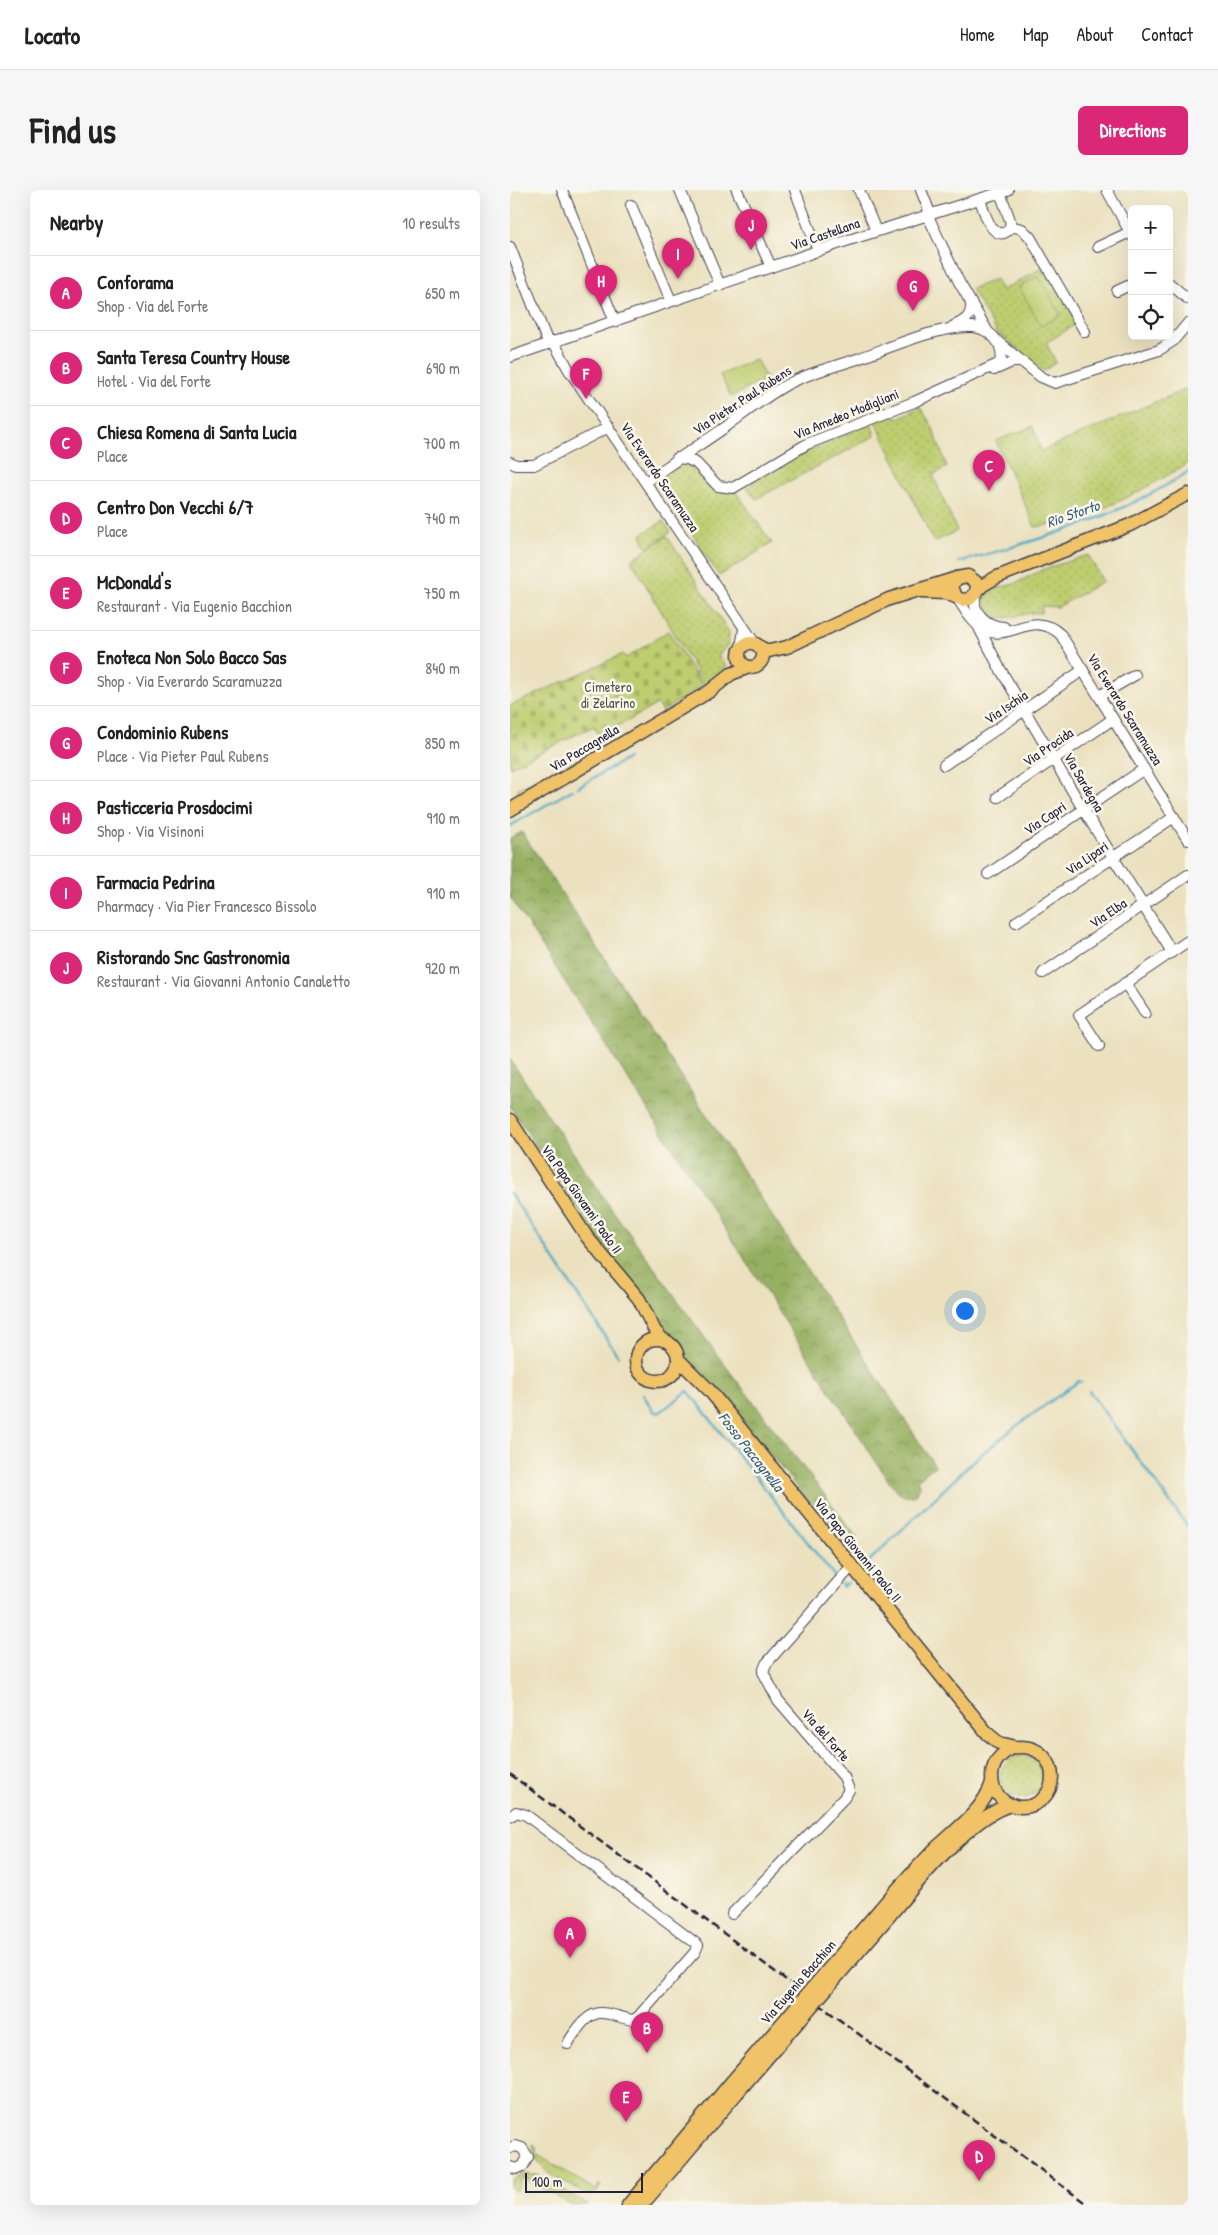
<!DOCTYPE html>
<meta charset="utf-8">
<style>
body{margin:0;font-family:"Patrick Hand",sans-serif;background:#f6f6f6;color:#222}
.controls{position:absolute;right:15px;top:15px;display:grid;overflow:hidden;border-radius:8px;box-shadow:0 5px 20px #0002}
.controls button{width:45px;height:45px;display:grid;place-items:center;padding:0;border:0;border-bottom:1px solid #e0e0e0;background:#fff;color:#222;font:25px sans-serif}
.scale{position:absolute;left:15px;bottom:12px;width:118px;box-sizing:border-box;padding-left:5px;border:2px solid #22223b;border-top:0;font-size:14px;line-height:18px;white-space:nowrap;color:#22223b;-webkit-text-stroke:4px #fbf7ec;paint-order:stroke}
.you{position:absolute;left:454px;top:1120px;width:18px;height:18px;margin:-12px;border:4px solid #fff;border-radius:50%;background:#1a73e8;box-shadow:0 0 0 8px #1a73e833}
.badge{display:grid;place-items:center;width:32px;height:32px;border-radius:50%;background:#db2777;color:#fff;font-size:16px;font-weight:700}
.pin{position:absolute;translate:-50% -41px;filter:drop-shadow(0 1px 2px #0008)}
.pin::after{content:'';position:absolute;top:26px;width:18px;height:15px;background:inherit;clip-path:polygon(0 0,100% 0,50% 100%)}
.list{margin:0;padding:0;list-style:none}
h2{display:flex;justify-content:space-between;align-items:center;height:65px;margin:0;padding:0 20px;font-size:21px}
h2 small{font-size:16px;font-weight:400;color:#767676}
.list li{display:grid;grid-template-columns:32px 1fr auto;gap:15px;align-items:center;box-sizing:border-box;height:75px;padding:0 20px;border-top:1px solid #e0e0e0}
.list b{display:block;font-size:19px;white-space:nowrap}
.list p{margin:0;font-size:16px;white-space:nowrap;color:#767676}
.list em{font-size:16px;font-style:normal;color:#767676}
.icon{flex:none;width:28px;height:28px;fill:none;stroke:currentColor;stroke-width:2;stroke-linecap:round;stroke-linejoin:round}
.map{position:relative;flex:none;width:678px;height:2015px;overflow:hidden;border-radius:8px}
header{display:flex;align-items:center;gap:30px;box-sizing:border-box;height:70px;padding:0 25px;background:#fff;border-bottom:1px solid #e0e0e0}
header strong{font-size:24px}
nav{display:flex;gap:28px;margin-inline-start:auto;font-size:18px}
.intro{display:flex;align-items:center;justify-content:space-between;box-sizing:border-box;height:120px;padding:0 30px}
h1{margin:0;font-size:35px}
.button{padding:12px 22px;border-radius:8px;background:#db2777;color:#fff;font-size:18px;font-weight:700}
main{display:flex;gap:30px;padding:0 30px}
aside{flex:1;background:#fff;border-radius:8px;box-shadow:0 5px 20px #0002}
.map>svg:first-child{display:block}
</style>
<header>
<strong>Locato</strong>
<nav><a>Home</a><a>Map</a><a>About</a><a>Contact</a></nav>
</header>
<div class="intro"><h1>Find us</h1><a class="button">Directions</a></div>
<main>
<aside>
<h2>Nearby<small>10 results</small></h2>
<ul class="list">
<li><span class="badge">A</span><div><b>Conforama</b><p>Shop · Via del Forte</p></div><em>650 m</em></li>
<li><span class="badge">B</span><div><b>Santa Teresa Country House</b><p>Hotel · Via del Forte</p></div><em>690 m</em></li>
<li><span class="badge">C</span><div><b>Chiesa Romena di Santa Lucia</b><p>Place</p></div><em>700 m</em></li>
<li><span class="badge">D</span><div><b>Centro Don Vecchi 6/7</b><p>Place</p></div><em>740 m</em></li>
<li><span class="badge">E</span><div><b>McDonald's</b><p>Restaurant · Via Eugenio Bacchion</p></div><em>750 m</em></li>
<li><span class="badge">F</span><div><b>Enoteca Non Solo Bacco Sas</b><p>Shop · Via Everardo Scaramuzza</p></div><em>840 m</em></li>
<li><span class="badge">G</span><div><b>Condominio Rubens</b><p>Place · Via Pieter Paul Rubens</p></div><em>850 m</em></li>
<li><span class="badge">H</span><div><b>Pasticceria Prosdocimi</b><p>Shop · Via Visinoni</p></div><em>910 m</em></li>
<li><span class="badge">I</span><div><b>Farmacia Pedrina</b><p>Pharmacy · Via Pier Francesco Bissolo</p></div><em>910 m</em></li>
<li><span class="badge">J</span><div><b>Ristorando Snc Gastronomia</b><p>Restaurant · Via Giovanni Antonio Canaletto</p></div><em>920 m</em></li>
</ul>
</aside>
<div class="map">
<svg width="678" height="2015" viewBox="0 0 678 2015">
<defs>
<pattern id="green-dots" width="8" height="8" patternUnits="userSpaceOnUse" patternTransform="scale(1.25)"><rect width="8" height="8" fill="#bdcd70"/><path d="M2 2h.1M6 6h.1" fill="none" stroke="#a2b062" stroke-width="1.8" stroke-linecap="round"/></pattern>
<pattern id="forest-crowns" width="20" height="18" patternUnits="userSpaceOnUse" patternTransform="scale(1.25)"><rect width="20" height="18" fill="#96b062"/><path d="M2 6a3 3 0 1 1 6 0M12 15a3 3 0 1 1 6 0" fill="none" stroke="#7a8f52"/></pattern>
<pattern id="cemetery-stones" width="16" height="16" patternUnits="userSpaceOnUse" patternTransform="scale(1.25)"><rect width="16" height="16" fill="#bdcd70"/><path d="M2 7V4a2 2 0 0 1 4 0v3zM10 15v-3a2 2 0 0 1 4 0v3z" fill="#a2b062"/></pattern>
</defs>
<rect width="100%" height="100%" fill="#fbf7ec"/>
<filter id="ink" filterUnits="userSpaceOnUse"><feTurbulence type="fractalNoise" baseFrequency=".02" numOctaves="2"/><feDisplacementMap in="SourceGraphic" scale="10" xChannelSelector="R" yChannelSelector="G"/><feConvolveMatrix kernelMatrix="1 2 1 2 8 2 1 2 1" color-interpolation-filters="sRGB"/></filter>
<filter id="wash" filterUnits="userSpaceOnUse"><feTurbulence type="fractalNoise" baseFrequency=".0096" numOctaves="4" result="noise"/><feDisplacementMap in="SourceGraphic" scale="20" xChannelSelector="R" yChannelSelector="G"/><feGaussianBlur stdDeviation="1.12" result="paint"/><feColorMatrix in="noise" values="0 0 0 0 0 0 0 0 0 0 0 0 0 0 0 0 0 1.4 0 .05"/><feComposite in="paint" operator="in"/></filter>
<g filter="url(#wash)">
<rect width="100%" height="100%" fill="#ebe1bf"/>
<g fill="url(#green-dots)" stroke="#707856">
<polygon points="536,76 569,132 536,153 546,172 534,181 486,141 461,99 486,89 492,100"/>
<path d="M678,198v75c-46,28 -98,58 -153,64l-39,-86 37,-15 8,25z"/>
<polygon points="410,217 422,236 437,277 423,285 447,341 424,352 365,231 385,225 388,228"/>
<polygon points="361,233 365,246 246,309 237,297 280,269"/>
<path d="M176,273c22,14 18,28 50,29l36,51 -53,33 -52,-82 -4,2c-9,-19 6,-27 23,-33z"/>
<polygon points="153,331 161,342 137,358 131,345"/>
<polygon points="157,346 219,442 218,454 208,466 216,476 195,496 121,370"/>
<path d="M578,365l15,26 -45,26 -16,-1 -1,7c-18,-2 -34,11 -52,1l-5,-15 8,-10 22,-5 30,-15z"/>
<polygon points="70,568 70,571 14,605 7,599"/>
<circle cx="511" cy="1587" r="21"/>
<path d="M23,1954l5,4 -2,6 60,36 3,-6 2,3 -7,7h-7c-21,-12 -55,-22 -54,-50z"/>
<polygon points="13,1984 28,1985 78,2015 61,2015 13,1987 5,2001 0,1998 0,1991"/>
</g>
<g fill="url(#forest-crowns)" stroke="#5c694e">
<path d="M12,642l413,634 -18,14 3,7 -5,8c-17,7 -24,-12 -33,-24l-372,-574v-59z"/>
<path d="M0,869l93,138 118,163 136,177 -8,9 8,10 -2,2 -148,-181c-8,-7 -18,-9 -24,-18 -6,-10 -8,-15 -18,-22l-52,-78 -26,-35 -77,-118z"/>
</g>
<polygon fill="url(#cemetery-stones)" stroke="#707856" points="158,441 192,495 152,522 147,514 118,531 88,545 84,536 0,577 0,516 113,464 116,468"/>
<g fill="#bdcd70" stroke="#707856">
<polygon points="528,86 551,125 531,136 509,97"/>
<polygon points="246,169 256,189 221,207 210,185"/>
</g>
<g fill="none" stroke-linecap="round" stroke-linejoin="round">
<g stroke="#45a8c4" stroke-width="2.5">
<path d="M449,372c80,-22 159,-44 229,-90"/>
<polyline points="68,597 118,568"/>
<polyline points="0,636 62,600"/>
<polyline points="0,1003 108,1166"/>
<polyline points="579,1201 678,1337"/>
<polyline points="133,1204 143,1221 149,1223 178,1201 325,1387"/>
<polyline points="359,1371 467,1268 505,1237 569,1191 571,1192"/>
<polyline points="331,1394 333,1397 338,1393"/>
</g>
</g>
</g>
<g filter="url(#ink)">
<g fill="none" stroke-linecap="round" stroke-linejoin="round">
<defs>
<g id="minor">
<polyline points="52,0 105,132"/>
<polyline points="170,0 210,95"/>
<polyline points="227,0 261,77"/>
<polyline points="285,0 308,61"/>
<polyline points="349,0 366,41"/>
<polyline points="411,0 420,23"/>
<polyline points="597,0 622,46"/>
<path d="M470,9c3,9 10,38 24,34 5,-2 6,-6 7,-10l-11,-31"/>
<polyline points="121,15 161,111"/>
<polyline points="417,24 449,92 478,142"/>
<polyline points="500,36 512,39 520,47 575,142"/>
<polyline points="0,57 38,153"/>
<polyline points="588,57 620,42"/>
<polyline points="659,93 678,109"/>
<polyline points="607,101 622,94"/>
<path d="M442,137c12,-6 20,-9 19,-24"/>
<polyline points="43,151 59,180 246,455"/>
<polyline points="488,152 531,187 545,193 649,160 663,151 678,133"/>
<polyline points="0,167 339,50 498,0"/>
<polyline points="484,180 502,172 512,172"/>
<polyline points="0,272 6,275 24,275 99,237"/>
<path d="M136,292c26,-20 54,-37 81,-56 19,-14 38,-29 59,-41 21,-12 47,-18 71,-26 32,-11 83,-34 116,-32 17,2 31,16 28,33l-3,4 -84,38 -107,42 -74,44 -15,-2 -22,-23 -9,-4 -10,-1"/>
<path d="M466,404c-6,18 11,32 28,33"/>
<path d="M448,409c7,11 16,27 29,32 23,9 48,-22 74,4l127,205"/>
<polyline points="467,434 489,477 573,619 662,762"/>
<polyline points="231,458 234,439"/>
<polyline points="589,506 625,485"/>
<polyline points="434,575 573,480"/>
<polyline points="488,607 603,529"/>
<polyline points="478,684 634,579"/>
<polyline points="506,732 664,627"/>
<polyline points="533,783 678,685"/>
<polyline points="615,793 635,823"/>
<polyline points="589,856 569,825 678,751"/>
<path d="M0,1627l6,-5 10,3 172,130 -3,7 -57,65 -5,3c-24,-4 -35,-17 -54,7 -4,6 -9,11 -11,17"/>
<polyline points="222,1724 334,1608 339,1600 334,1587 268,1510 253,1482 256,1474 342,1376"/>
<polyline points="0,1958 5,1956 12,1958 18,1967 13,1976 6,1979 0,1977"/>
</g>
<g id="major">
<polyline points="467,401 466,392 458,386 447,388 442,396 446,407 452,410 460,409 473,395 487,387 620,335 678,304"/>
<polyline points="411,402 435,403 446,407"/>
<circle cx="241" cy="465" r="12"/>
<polyline points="249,457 259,461 277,457 379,409 447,388"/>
<polyline points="0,620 200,501 221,484 239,477"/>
<polyline points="0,930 77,1047 129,1109 145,1141 153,1150"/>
<circle cx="147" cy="1170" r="21"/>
<polyline points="168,1169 200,1201 478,1544 489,1553 506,1557"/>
<circle cx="512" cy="1587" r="30"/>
<path d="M371,1718c17,-20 35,-39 53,-58 22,-21 48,-38 58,-67"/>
<path d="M380,1725c25,-30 84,-103 122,-110"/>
<polyline points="118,2015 219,1895"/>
<polyline points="132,2015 227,1903"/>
</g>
</defs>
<use href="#minor" stroke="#403f4f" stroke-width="12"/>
<use href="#major" stroke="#403f4f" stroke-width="15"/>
<use href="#minor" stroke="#fff" stroke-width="10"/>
<use href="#major" stroke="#f0c369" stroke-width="12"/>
<polyline stroke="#22223b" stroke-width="2.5" stroke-dasharray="8 4" stroke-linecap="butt" points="0,1584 578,2015"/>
<defs>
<g id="major-bridge">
<polyline points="219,1895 371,1718"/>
<polyline points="227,1903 380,1725"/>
</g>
</defs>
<use href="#major-bridge" stroke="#403f4f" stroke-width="15" stroke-linecap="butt"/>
<use href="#major-bridge" stroke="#f0c369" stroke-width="12"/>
</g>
</g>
<g text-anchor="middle" stroke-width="5" stroke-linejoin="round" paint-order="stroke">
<g font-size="14" fill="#22223b" stroke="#fbf7ec">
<text transform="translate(315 44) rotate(-19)" y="5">Via Castellana</text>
<text transform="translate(232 210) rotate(-33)" y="5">Via Pieter Paul Rubens</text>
<text transform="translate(336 224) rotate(-22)" y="5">Via Amedeo Modigliani</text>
<text transform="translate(150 287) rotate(56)" y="5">Via Everardo Scaramuzza</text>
<text transform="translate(496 517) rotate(-34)" y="5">Via Ischia</text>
<text transform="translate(615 519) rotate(58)" y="5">Via Everardo Scaramuzza</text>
<text transform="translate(538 557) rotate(-34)" y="5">Via Procida</text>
<text transform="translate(74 558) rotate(-31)" y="5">Via Paccagnella</text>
<text transform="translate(574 592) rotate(60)" y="5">Via Sardegna</text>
<text transform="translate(535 628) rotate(-34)" y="5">Via Capri</text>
<text transform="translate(577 668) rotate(-34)" y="5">Via Lipari</text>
<text transform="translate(598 723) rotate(-34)" y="5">Via Elba</text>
<text transform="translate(72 1009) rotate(55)" y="5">Via Papa Giovanni Paolo II</text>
<text transform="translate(348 1360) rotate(51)" y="5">Via Papa Giovanni Paolo II</text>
<text transform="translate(316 1545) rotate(49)" y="5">Via del Forte</text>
<text transform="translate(288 1792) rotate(-49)" y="5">Via Eugenio Bacchion</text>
</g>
<g font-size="14" fill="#50554b" stroke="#fbf7ec">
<text x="98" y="502">Cimetero<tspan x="98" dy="16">di Zelarino</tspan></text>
</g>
<g font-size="15" font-style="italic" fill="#325e79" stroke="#fbf7ec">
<text transform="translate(563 324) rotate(-19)" y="5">Rio Storto</text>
<text transform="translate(241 1262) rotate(52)" y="5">Fosso Paccagnella</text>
</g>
</g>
</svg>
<div class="controls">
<button>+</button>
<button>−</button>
<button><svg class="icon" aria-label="locate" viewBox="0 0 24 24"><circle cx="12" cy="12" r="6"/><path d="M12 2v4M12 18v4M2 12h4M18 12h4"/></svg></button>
</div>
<div class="scale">100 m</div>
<div class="you"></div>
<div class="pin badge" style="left:60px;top:1768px">A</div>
<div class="pin badge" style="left:137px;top:1863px">B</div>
<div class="pin badge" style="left:479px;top:301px">C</div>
<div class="pin badge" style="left:469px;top:1991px">D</div>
<div class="pin badge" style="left:116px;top:1932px">E</div>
<div class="pin badge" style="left:76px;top:209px">F</div>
<div class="pin badge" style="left:403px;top:121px">G</div>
<div class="pin badge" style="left:91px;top:116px">H</div>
<div class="pin badge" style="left:168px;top:89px">I</div>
<div class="pin badge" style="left:241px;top:60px">J</div>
</div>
</main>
